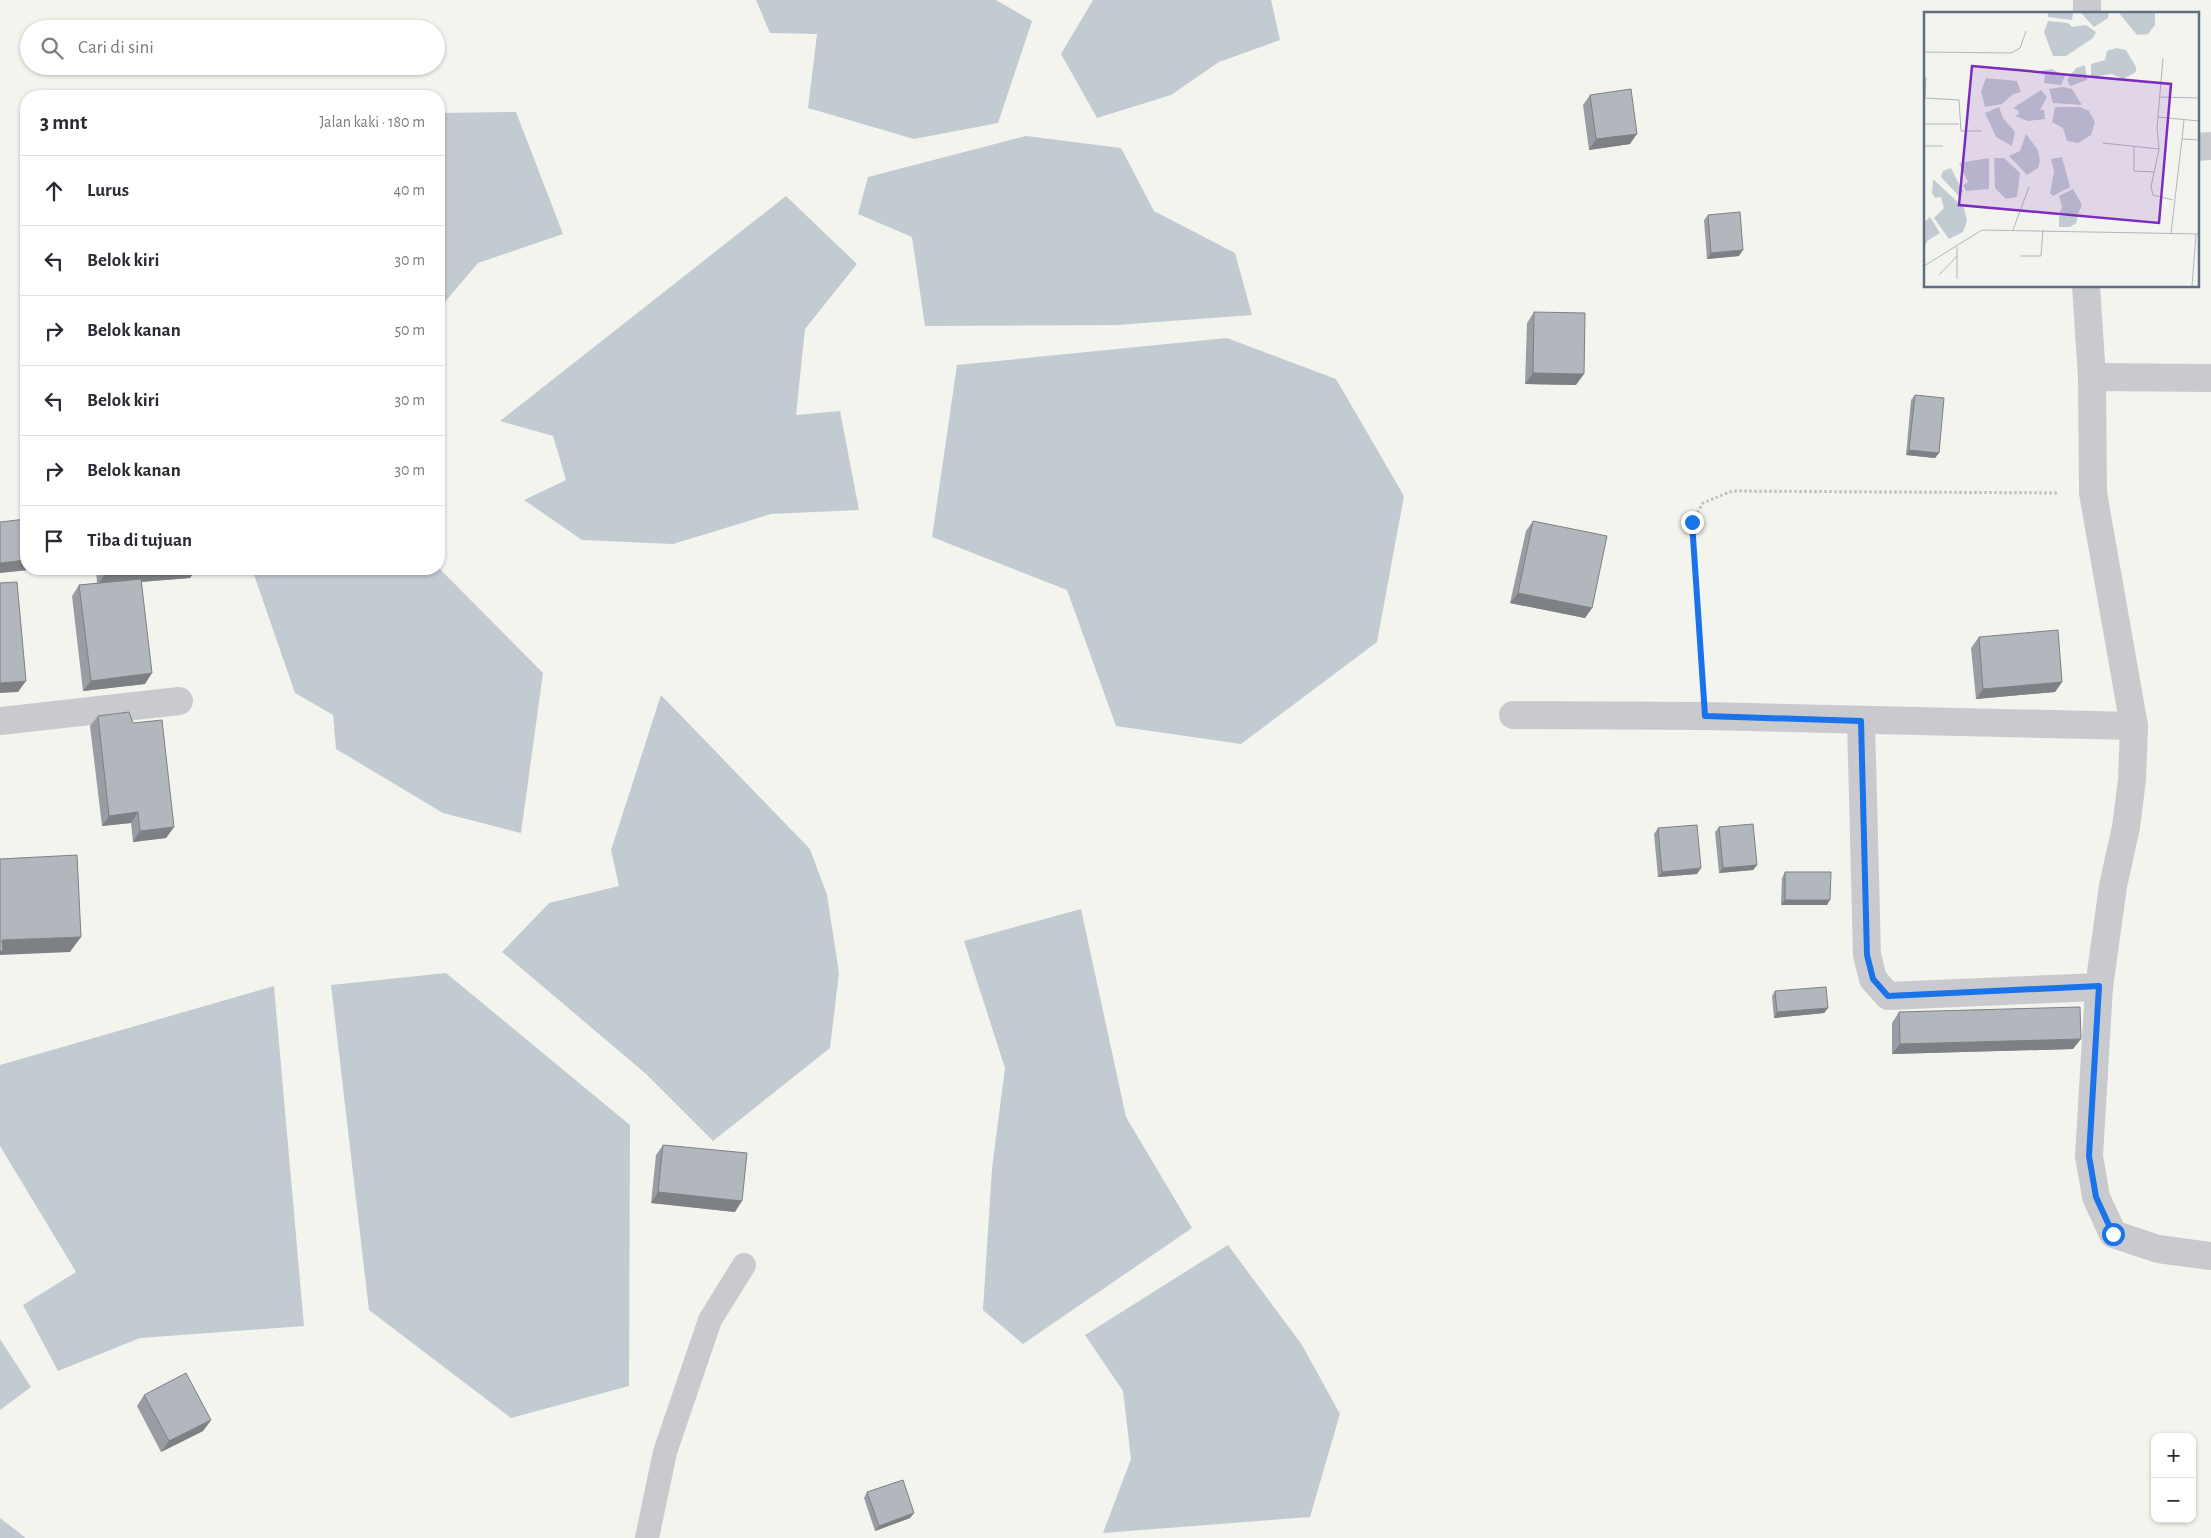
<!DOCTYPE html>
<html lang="id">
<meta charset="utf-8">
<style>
body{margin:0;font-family:"Alegreya Sans",sans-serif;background:#f7f7f7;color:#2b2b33}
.controls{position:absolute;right:15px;bottom:15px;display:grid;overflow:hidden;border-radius:10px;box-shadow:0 1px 4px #0004}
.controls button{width:45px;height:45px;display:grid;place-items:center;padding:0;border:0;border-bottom:1px solid #e1e1e2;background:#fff;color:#2b2b33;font:25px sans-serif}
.stop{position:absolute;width:15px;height:15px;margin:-11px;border:4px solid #1a73e8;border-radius:50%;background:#fff}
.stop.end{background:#1a73e8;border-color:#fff;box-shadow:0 1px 5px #0008}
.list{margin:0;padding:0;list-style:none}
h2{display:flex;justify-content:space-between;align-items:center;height:65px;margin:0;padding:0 20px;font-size:21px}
h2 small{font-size:16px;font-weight:400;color:#7c7c81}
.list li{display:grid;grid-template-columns:32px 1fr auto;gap:15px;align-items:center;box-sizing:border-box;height:70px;padding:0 20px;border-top:1px solid #e1e1e2}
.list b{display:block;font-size:19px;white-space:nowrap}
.list em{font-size:16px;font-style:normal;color:#7c7c81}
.icon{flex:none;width:28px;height:28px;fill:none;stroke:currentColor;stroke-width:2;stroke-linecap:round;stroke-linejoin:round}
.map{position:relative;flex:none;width:2211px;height:1538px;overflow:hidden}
.search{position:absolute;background:#fff;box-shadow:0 1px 4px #0004;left:20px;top:20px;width:425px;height:55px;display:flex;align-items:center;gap:12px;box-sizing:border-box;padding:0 18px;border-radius:28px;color:#7c7c81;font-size:19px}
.panel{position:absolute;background:#fff;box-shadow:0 1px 4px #0004;left:20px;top:90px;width:425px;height:485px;border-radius:20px}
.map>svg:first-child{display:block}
</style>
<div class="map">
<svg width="2211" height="1538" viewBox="0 0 2211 1538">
<rect width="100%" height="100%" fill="#f4f4ef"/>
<g fill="#c2cbd1">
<polygon points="756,0 996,0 1032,21 998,123 914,139 808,108 817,34 770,33"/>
<polygon points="1093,0 1271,0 1280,40 1219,62 1171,95 1097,118 1061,54"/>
<polygon points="516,112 563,234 478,263 439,309 439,113"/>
<polygon points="1026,136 1121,148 1154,211 1235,253 1252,315 1117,325 925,326 912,237 858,214 868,177"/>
<polygon points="786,196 857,264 805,329 796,415 840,411 859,510 771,514 673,544 582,540 524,500 566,480 553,436 500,421"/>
<polygon points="1227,338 1336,379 1404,496 1377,642 1241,744 1116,726 1067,590 932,537 957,365"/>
<polygon points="439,568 543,673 521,833 443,813 336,749 333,715 295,693 252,569"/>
<polygon points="661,695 810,849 827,895 839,973 830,1048 713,1141 645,1073 502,952 549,903 619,886 611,850"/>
<polygon points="1081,909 1126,1117 1192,1228 1023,1344 983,1310 992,1168 1005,1068 964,941"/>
<polygon points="446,973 630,1125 629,1386 511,1418 369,1310 331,985"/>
<polygon points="274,986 304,1326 140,1338 58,1371 23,1305 76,1272 0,1146 0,1065"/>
<polygon points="1228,1245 1302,1345 1340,1414 1310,1517 1103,1533 1131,1459 1123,1391 1085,1335"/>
<polygon points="0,1339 31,1387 0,1410"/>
<polygon points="0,1518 26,1538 0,1538"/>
</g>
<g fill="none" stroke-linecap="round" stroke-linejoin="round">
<polyline stroke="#bec0c2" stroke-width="3" stroke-dasharray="2.5 2.5" stroke-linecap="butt" points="1703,681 1692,522 1703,503 1732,491 2058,493"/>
<polyline stroke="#c8cace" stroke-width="24" points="647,1538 665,1452 710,1320 744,1265"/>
<g stroke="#c8cace" stroke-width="28">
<polyline points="2087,14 2087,0"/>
<polyline points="2197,147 2211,146"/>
<polyline points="2086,286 2092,377 2093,493 2134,726 2132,780 2126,827 2113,886 2099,987 2089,1156 2096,1197 2113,1234 2158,1249 2211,1256"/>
<polyline points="2092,377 2211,378"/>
<polyline points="1513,715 1705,716 2134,726"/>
<polyline points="0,721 179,701"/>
<polyline points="1861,721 1867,955 1873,979 1888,996 2099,987"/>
</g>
</g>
<g fill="#999da3">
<polygon points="1590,95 1630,144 1589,150 1583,105"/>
<polygon points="1708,215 1739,256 1707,259 1704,220"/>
<polygon points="1534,312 1576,385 1525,384 1527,323"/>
<polygon points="1915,395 1939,453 1935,458 1906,455 1911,400"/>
<polygon points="1533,521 1592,608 1585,618 1510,603 1526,531"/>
<polygon points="96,569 196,569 190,578 142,582 145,684 83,691 72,596 79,585 97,583"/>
<polygon points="1979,637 2062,682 2055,692 1976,699 1971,648"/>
<polygon points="98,716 133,723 174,827 166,838 133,842 131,823 102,826 90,726"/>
<polygon points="1719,827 1757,865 1753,870 1719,873 1715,832"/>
<polygon points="1658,828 1697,874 1658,877 1654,834"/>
<polygon points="1785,872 1827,905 1781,905 1782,878"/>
<polygon points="1775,991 1828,1008 1824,1013 1774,1018 1772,996"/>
<polygon points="1899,1012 2073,1049 1892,1054 1892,1023"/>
<polygon points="663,1145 735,1212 651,1203 656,1155"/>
<polygon points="144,1395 211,1420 203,1431 161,1452 137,1406"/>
<polygon points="867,1492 910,1518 875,1531 864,1498"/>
</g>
<g fill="#7d8084">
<polygon points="1637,134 1630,144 1589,150 1596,139"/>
<polygon points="1743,250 1739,256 1707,259 1711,253"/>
<polygon points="1533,373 1584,374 1576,385 1525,384"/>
<polygon points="1909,450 1939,453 1935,458 1906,455"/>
<polygon points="26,560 26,569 39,569 0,573 0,563"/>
<polygon points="183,569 196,569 190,578 98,585 105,574"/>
<polygon points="1518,593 1592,608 1585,618 1510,603"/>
<polygon points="152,673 145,684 83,691 91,681"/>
<polygon points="26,681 18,692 0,693 0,683"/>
<polygon points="2062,682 2055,692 1976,699 1983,689"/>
<polygon points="138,812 131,823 102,826 109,816"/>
<polygon points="174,827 166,838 133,842 140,831"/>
<polygon points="1757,865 1753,870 1719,873 1723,868"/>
<polygon points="1701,868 1697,874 1658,877 1662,872"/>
<polygon points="1785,900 1830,900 1827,905 1781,905"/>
<polygon points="81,937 70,952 0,955 0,943 2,940"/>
<polygon points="1828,1008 1824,1013 1774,1018 1777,1012"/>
<polygon points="2081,1039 2073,1049 1892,1054 1900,1044"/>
<polygon points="658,1192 742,1201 735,1212 651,1203"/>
<polygon points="211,1420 203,1431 161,1452 169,1441"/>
<polygon points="914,1513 910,1518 875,1531 879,1526"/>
</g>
<g fill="#b2b7bd" stroke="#7d8084">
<polygon points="1631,89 1637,134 1596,139 1590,95"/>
<polygon points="1740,212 1743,250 1711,253 1708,215"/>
<polygon points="1534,312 1585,313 1584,374 1533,373"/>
<polygon points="1915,395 1944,398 1939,453 1909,450"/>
<polygon points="26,519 26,560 0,563 0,522"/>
<polygon points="1533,521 1607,536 1592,608 1518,593"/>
<polygon points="105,569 183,569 105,574"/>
<polygon points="141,579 152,673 91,681 79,585"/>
<polygon points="17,582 26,681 0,683 0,583"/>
<polygon points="2058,630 2062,682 1983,689 1979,637"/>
<polygon points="129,712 133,723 162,720 174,827 140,831 138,812 109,816 98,716"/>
<polygon points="1753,824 1757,865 1723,868 1719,827"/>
<polygon points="1697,825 1701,868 1662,872 1658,828"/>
<polygon points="77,855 81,937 2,940 3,951 0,951 0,859"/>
<polygon points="1785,872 1831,872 1830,900 1785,900"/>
<polygon points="1826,987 1828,1008 1777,1012 1775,991"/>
<polygon points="2080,1007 2081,1039 1900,1044 1899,1012"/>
<polygon points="663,1145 747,1153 742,1201 658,1192"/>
<polygon points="186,1373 211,1420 169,1441 144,1395"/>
<polygon points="903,1480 914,1513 879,1526 867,1492"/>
</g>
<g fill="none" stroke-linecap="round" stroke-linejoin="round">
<polyline stroke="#1a73e8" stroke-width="6" points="1692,522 1705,716 1861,721 1867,955 1873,979 1888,996 2099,986 2089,1156 2096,1197 2113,1234"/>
</g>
<g transform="translate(1924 12)">
<rect width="275" height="275" fill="#f4f4ef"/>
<path d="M124,1h25l-1,7 -24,-3zM157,1h28l-1,5 -14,9zM195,1h36v12l-7,9 -11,1zM124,9l20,2 4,4 14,-2 10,7 -3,6 -27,18h-13l-9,-24zM192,36l10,2 10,17v5l-13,7 -11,-5 -21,3v-13l14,-4 2,-9zM161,53l2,15 -17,6 -3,-6 9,-12zM128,57l13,7 -4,9 -17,-2 1,-7 -5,-5zM62,66l31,3 4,11 -8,2 -11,10 -17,3 -4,-16zM139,75l9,2 10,16 -29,-2 -4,-14zM117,78l6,7 -7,13h4l1,9 -17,2 -13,-5 4,-2 -1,-4 -5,-2zM75,95l4,11 12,14 -3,14 -16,-9 -11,-24zM131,95h25l9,4 6,11 -4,13 -13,8 -11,-2 -4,-13 -11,-6zM102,122l12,16 2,11 -2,7 -11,7 -18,-19 11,-5zM138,145l8,30 -17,9 -3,-3 4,-22 -3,-12zM65,146v31l-23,2 -3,-6 5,-3 -9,-19zM70,146h10l16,15 -3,24 -11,2 -11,-11zM27,156l12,24 -5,3 -17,-18 2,-6zM9,167l31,29 3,13 -4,11 -14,7 -15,-21 10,-10 -3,-11 -6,1 -3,-5zM149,177l9,16 -4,9h-19l3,-7 -3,-11zM135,204h19l-2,7 -6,4h-11zM6,205l10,16 -13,8 -3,8v-27z" fill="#c2cbd1"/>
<path fill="none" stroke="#b0b6be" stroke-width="1" d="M0,40l87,1 9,-5 6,-17M239,46l-6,70 2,21 -8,38 2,8 20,5M235,85l40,1M0,86l35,2 2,31h21M1,86l1,-21M234,105l41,4M260,108l-2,19 17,1M0,112h35M179,131l56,6M0,134h19M210,134v25l20,1M89,218l16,-43M247,221l11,-94M33,235v32M96,244h21l2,-26M0,254l58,-36 217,4M15,263l18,-19M268,274l4,-52"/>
<path fill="#7b2cbf" fill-opacity="0.15" stroke="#7b2cbf" stroke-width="2.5" d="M48,54l199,18 -12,139 -200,-18z"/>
<rect width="275" height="275" fill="none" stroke="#606e83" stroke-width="2.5"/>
</g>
</svg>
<div class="controls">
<button>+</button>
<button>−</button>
</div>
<div class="stop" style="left:2113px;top:1234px"></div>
<div class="stop end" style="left:1692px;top:522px"></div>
<div class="search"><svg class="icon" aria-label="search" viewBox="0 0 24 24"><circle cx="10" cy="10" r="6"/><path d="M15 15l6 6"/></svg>Cari di sini</div>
<section class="panel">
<h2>3 mnt<small>Jalan kaki · 180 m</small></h2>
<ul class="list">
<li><svg class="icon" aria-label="ahead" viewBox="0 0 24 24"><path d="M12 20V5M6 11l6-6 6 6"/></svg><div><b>Lurus</b></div><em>40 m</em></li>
<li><svg class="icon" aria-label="left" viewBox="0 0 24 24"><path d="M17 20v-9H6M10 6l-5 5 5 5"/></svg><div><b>Belok kiri</b></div><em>30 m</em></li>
<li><svg class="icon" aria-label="right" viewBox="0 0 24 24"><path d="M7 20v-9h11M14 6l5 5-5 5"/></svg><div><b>Belok kanan</b></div><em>50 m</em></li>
<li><svg class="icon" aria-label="left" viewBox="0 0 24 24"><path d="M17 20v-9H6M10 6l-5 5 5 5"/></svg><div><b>Belok kiri</b></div><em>30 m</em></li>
<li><svg class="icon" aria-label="right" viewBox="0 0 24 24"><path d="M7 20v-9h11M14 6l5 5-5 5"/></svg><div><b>Belok kanan</b></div><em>30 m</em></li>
<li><svg class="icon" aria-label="arrive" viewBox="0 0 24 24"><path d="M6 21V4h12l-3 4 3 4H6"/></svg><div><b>Tiba di tujuan</b></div></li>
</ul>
</section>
</div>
